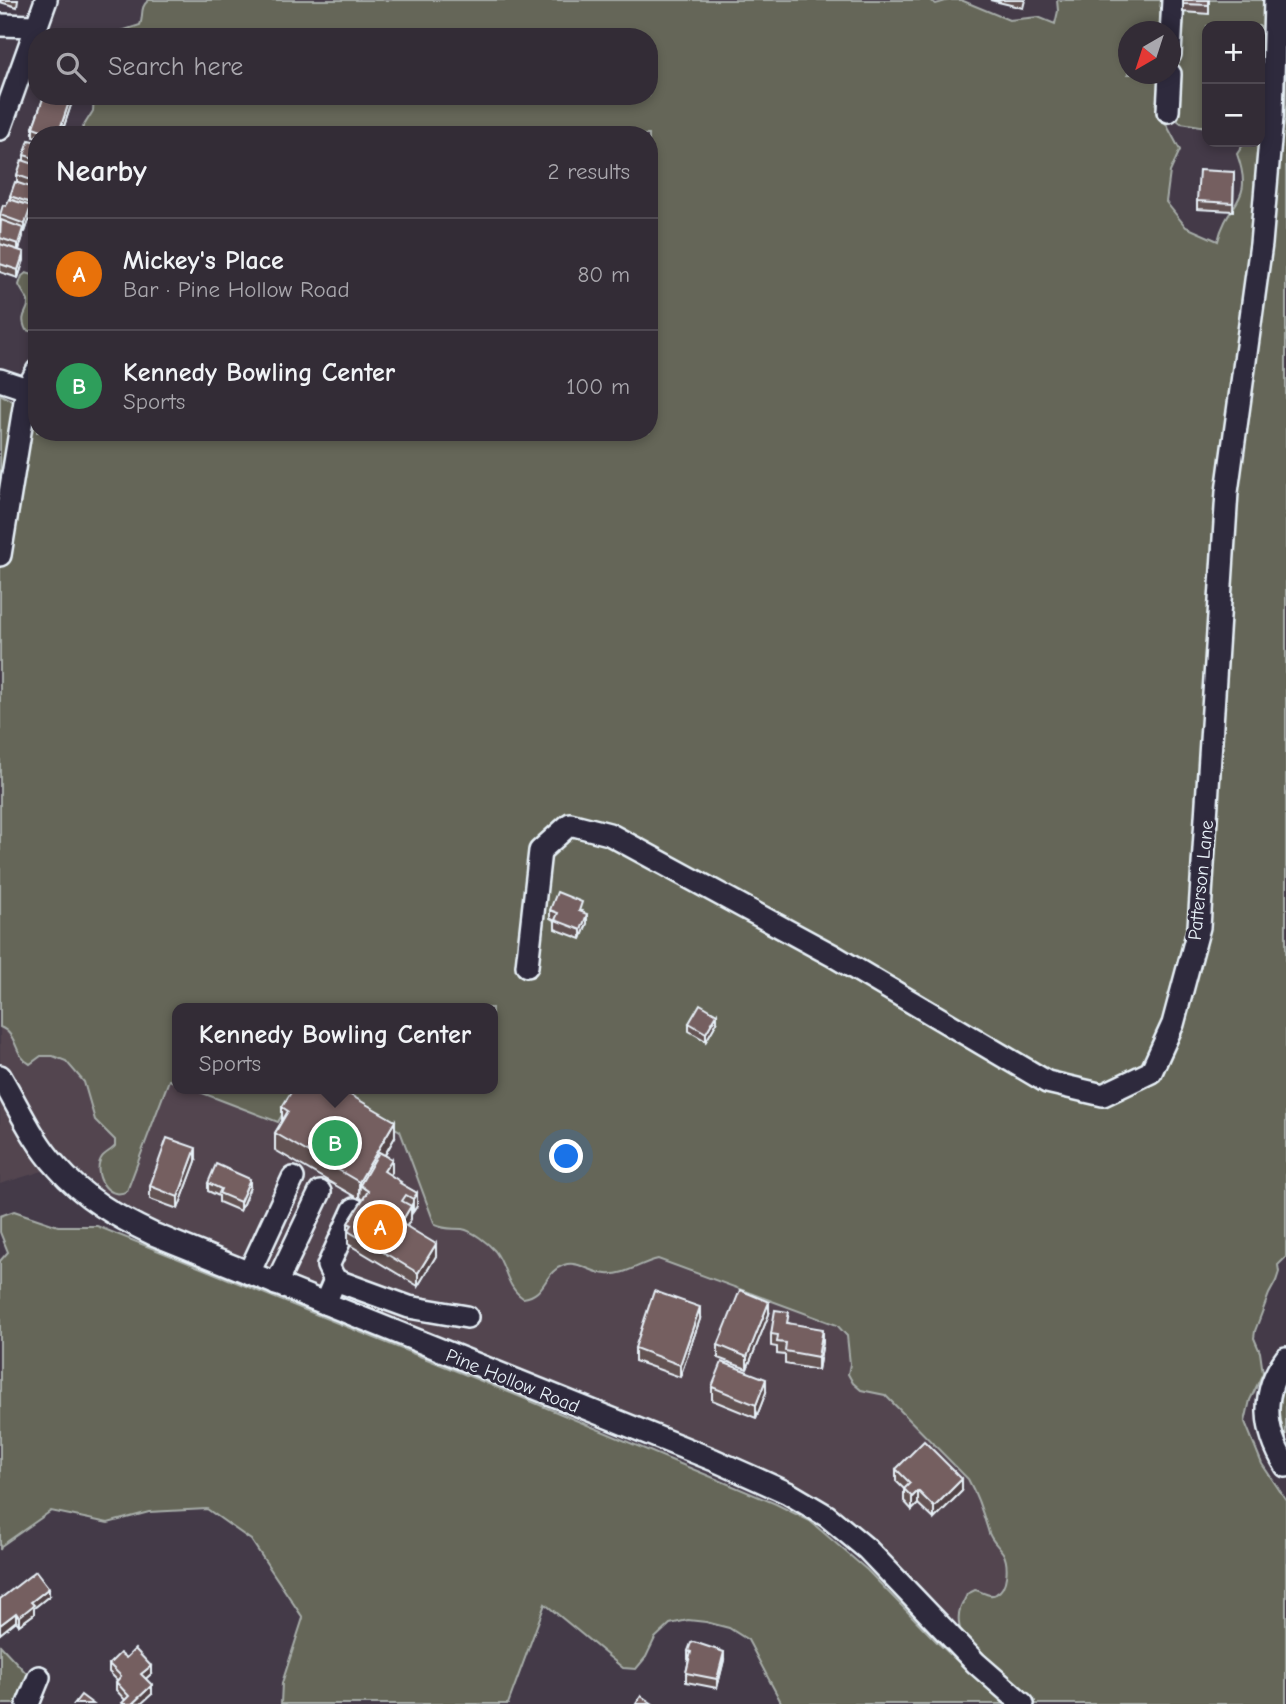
<!DOCTYPE html>
<meta charset="utf-8">
<style>
body{margin:0;font-family:"Comic Neue",sans-serif;background:#3b343e;color:#f1f3f6}
.controls{position:absolute;right:21px;top:21px;display:grid;overflow:hidden;border-radius:14px;box-shadow:0 4px 10px #0003}
.controls button{width:63px;height:63px;display:grid;place-items:center;padding:0;border:0;border-bottom:2px solid #4e4851;background:#332c36;color:#f1f3f6;font:35px sans-serif}
.compass{position:absolute;left:1118px;top:21px;width:63px;height:63px;border-radius:50%;background:#332c36;box-shadow:0 4px 10px #0003;rotate:219deg}
.you{position:absolute;left:567px;top:1157px;width:24px;height:24px;margin:-18px;border:5px solid #fff;border-radius:50%;background:#1a73e8;box-shadow:0 0 0 10px #1a73e833}
.badge{display:grid;place-items:center;width:46px;height:46px;border-radius:50%;background:#e69b98;color:#fff;font-size:23px;font-weight:700}
.pin{position:absolute;translate:-50% -50%;border:4px solid #fff;box-shadow:0 2px 7px #0006}
.popup{position:absolute;left:172px;top:1003px;width:326px;height:91px;box-sizing:border-box;display:grid;place-content:center;border-radius:14px;background:#332c36;filter:drop-shadow(0 2px 5px #0005);font-size:23px;white-space:nowrap;color:#a9a7ad}
.popup b{font-size:26px;color:#f1f3f6}
.popup::after{content:'';position:absolute;left:50%;top:100%;margin-left:-14px;border:14px solid transparent;border-top-color:#332c36}
.list{margin:0;padding:0;list-style:none}
h2{display:flex;justify-content:space-between;align-items:center;height:91px;margin:0;padding:0 28px;font-size:30px}
h2 small{font-size:23px;font-weight:400;color:#a9a7ad}
.list li{display:grid;grid-template-columns:46px 1fr auto;gap:21px;align-items:center;box-sizing:border-box;height:112px;padding:0 28px;border-top:2px solid #4e4851}
.list b{display:block;font-size:26px;white-space:nowrap}
.list p{margin:0;font-size:23px;white-space:nowrap;color:#a9a7ad}
.list em{font-size:23px;font-style:normal;color:#a9a7ad}
.icon{flex:none;width:38px;height:38px;fill:none;stroke:currentColor;stroke-width:2;stroke-linecap:round;stroke-linejoin:round}
.map{position:relative;flex:none;width:1286px;height:1704px;overflow:hidden}
.search{position:absolute;background:#332c36;box-shadow:0 4px 10px #0003;left:28px;top:28px;width:630px;height:77px;display:flex;align-items:center;gap:18px;box-sizing:border-box;padding:0 24px;border-radius:28px;color:#a9a7ad;font-size:26px}
.panel{position:absolute;background:#332c36;box-shadow:0 4px 10px #0003;left:28px;top:126px;width:630px;height:315px;border-radius:28px}
.map>svg:first-child{display:block}
</style>
<div class="map">
<svg width="1286" height="1704" viewBox="0 0 1286 1704">
<rect width="100%" height="100%" fill="#443a48"/>
<filter id="ink" filterUnits="userSpaceOnUse"><feTurbulence type="fractalNoise" baseFrequency=".0143" numOctaves="2"/><feDisplacementMap in="SourceGraphic" scale="14" xChannelSelector="R" yChannelSelector="G"/><feConvolveMatrix kernelMatrix="1 2 1 2 8 2 1 2 1" color-interpolation-filters="sRGB"/></filter>
<g filter="url(#ink)">
<polygon fill="#524550" points="0,995 177,1016 177,1089 368,1089 848,1271 1111,1519 976,1663 827,1516 153,1234 56,1167 0,1184"/>
<g fill="#656658" stroke="#a6aca8" stroke-width="2" fill-rule="evenodd">
<path d="M149,0h781l6,4 13,-4h12l48,20 29,-3 17,7 3,-13 -1,-11h229v1257l-8,8 1,7 -3,9 -7,13 -14,37 -1,7 6,14 3,21 -13,27 -5,22 17,42 24,36v204h-258c-23,-20 -74,-55 -69,-90 0,-6 6,-14 8,-20l8,-4c7,1 15,8 21,4 12,-6 13,-30 7,-41 -5,-8 -13,-13 -15,-23 -5,-17 -11,-35 -20,-51l-83,-84 -24,-5 -8,-7 -5,-9 2,-10 -3,-28 -10,-11 -179,-66c-18,4 -33,17 -52,15 -15,-1 -28,-14 -42,-9 -21,7 -17,30 -41,33 -17,-11 -16,-31 -28,-47 -7,-8 -22,-20 -33,-22 -11,-1 -16,1 -27,-4l-35,-94 -73,-42h165v-81h-315v75l-8,-3 -42,111c-19,11 -36,-18 -25,-34 3,-4 10,-7 13,-11v-6l-20,-20 -11,-38 -18,-21 -13,-5h-12l-11,8c-17,-9 -11,-29 -30,-37v-633c12,7 23,14 37,8v30h612v-297h-571l15,-24 1,-15h555v-59h-532l4,-6 19,-6c4,-9 -1,-18 9,-25zM1207,26h53v116h-15l-8,12c18,50 -9,45 -19,87l-32,-14 -20,-25 4,-30 10,-22 -25,-47 26,20 26,4zM1128,32h42v42h-42z"/>
<path d="M26,273l11,3v57l-11,-3c-8,-16 4,-18 2,-29 -2,-5 -7,-11 -9,-16l3,-9z"/>
<polygon points="192,1089 297,1089 278,1122"/>
<polygon points="14,1211 58,1226 97,1226 516,1395 776,1504 810,1521 867,1570 937,1642 1004,1704 782,1704 748,1640 729,1628 706,1622 688,1620 670,1624 655,1638 646,1657 636,1669 623,1668 545,1604 508,1704 281,1704 282,1683 303,1618 251,1540 207,1509 149,1512 108,1523 51,1511 1,1546 0,1550 0,1261 8,1252 0,1232 0,1216"/>
<path d="M1286,1376v67c-16,-18 -9,-47 0,-67z"/>
<polygon points="0,1645 29,1676 24,1704 0,1704"/>
</g>
<g fill="none" stroke-linecap="round" stroke-linejoin="round">
<defs>
<g id="minor">
<polyline points="0,25 36,26"/>
<polyline points="1170,54 1173,0"/>
<polyline points="1168,111 1170,74"/>
<polyline points="0,129 46,0"/>
<polyline points="0,380 27,389"/>
<polyline points="0,555 27,389 37,371"/>
<polyline points="527,966 540,851 570,824 609,834 832,955 1047,1082 1103,1095 1151,1072 1173,1024 1199,927 1227,492 1261,244 1272,117 1275,0"/>
<path d="M0,1076c18,30 33,65 57,91 27,31 60,50 96,67l561,226 74,33 39,23 40,33 109,114 47,41"/>
<polyline points="249,1273 293,1178"/>
<polyline points="335,1280 328,1266 354,1209"/>
<polyline points="276,1284 320,1192"/>
<polyline points="325,1303 335,1280 409,1307 467,1317"/>
<path d="M1286,1358c-26,35 -22,73 0,108"/>
<polyline points="28,1704 39,1677"/>
</g>
</defs>
<use href="#minor" stroke="#e8f1f8" stroke-width="26"/>
<use href="#minor" stroke="#2f2a3d" stroke-width="21"/>
</g>
<g fill="#645253" stroke="#e8f1f8" stroke-width="2">
<polygon points="0,0 18,0 17,7 0,2"/>
<polygon points="990,0 1025,0 1023,8"/>
<polygon points="1183,0 1209,0 1209,14 1183,12"/>
<polygon points="44,96 74,96 61,135 37,135 37,137 33,136 33,127"/>
<polygon points="37,142 36,198 25,232 23,232 23,236 19,250 24,260 18,278 0,272 0,215 10,199 10,196 17,183 17,175 24,161 24,155"/>
<polygon points="1234,172 1233,211 1197,209 1197,201"/>
<polygon points="550,910 582,911 581,912 587,923 581,939 555,929 555,921 550,918"/>
<polygon points="717,1022 706,1041 689,1031 689,1023"/>
<polygon points="282,1107 395,1137 385,1155 392,1172 390,1175 401,1184 417,1193 417,1206 413,1212 411,1211 411,1219 407,1226 436,1256 418,1286 348,1244 348,1223 363,1200 360,1198 359,1199 275,1150 275,1133 282,1122"/>
<polygon points="196,1161 178,1209 150,1199 150,1186"/>
<polygon points="208,1183 250,1187 240,1211 219,1202 219,1196 208,1191"/>
<polygon points="769,1314 747,1369 718,1358 718,1345"/>
<polygon points="700,1319 680,1377 635,1361 635,1348"/>
<polygon points="789,1323 823,1342 818,1370 785,1364 785,1355 777,1354 777,1347 771,1346 771,1334"/>
<polygon points="712,1387 766,1392 756,1418 712,1400"/>
<polygon points="896,1469 962,1491 934,1519 918,1504 912,1510 904,1501 904,1489 896,1481"/>
<polygon points="49,1596 34,1608 34,1614 19,1625 16,1621 0,1634 0,1599"/>
<polygon points="688,1651 724,1660 717,1688 686,1682 686,1673 689,1659 688,1659"/>
<polygon points="126,1658 151,1674 145,1679 152,1694 125,1700 116,1690 116,1682 117,1680 109,1672 109,1664"/>
</g>
<g fill="#514244" stroke="#e8f1f8" stroke-width="2">
<polygon points="71,96 74,96 61,135 58,135"/>
<polygon points="36,189 36,198 31,211 31,203"/>
<polygon points="31,206 31,215 25,232 25,224"/>
<polygon points="23,228 23,236 18,252 18,244"/>
<polygon points="24,252 24,260 18,278 18,270"/>
<polygon points="587,914 587,923 581,939 581,930"/>
<polygon points="717,1014 717,1022 706,1041 706,1033"/>
<polygon points="395,1121 395,1137 365,1189 360,1185 359,1199 359,1182"/>
<polygon points="196,1148 196,1161 178,1209 178,1197"/>
<polygon points="392,1159 392,1172 384,1184 384,1171"/>
<polygon points="250,1179 250,1187 240,1211 240,1202"/>
<polygon points="417,1193 417,1206 413,1212 413,1199"/>
<polygon points="411,1206 411,1219 401,1235 401,1223"/>
<polygon points="436,1244 436,1256 418,1286 418,1273"/>
<polygon points="769,1302 769,1314 747,1369 747,1357"/>
<polygon points="700,1307 700,1319 680,1377 680,1365"/>
<polygon points="823,1329 823,1342 818,1370 818,1357"/>
<polygon points="766,1379 766,1392 756,1418 756,1405"/>
<polygon points="962,1479 962,1491 934,1519 934,1507"/>
<polygon points="918,1491 918,1504 912,1510 912,1497"/>
<polygon points="49,1588 49,1596 34,1608 34,1614 19,1625 19,1617 31,1602"/>
<polygon points="16,1613 16,1621 0,1634 0,1625"/>
<polygon points="724,1652 724,1660 717,1688 717,1679"/>
<polygon points="151,1666 151,1674 141,1683 141,1674"/>
<polygon points="152,1685 152,1694 141,1704 132,1704"/>
</g>
<g fill="#745f61" stroke="#e8f1f8" stroke-width="2">
<polygon points="1183,0 1209,0 1209,5 1183,4"/>
<polygon points="44,96 71,96 58,135 55,135 33,127"/>
<polygon points="29,140 37,142 37,159 24,155"/>
<polygon points="22,160 37,165 37,182 17,175"/>
<polygon points="1199,170 1234,172 1233,203 1197,201"/>
<polygon points="15,182 36,189 31,203 10,196"/>
<polygon points="9,199 31,206 25,224 0,215 3,205 6,206"/>
<polygon points="1,220 23,228 18,244 0,238"/>
<polygon points="0,244 24,252 18,270 0,264"/>
<polygon points="557,892 582,902 579,911 587,914 581,930 555,920 558,913 550,910"/>
<polygon points="700,1004 717,1014 706,1033 689,1023"/>
<polygon points="293,1089 340,1089 395,1121 359,1182 275,1133 288,1111 282,1107"/>
<polygon points="167,1138 196,1148 178,1197 150,1186"/>
<polygon points="379,1152 392,1159 384,1171 401,1182 400,1183 417,1193 413,1199 406,1195 402,1201 411,1206 401,1223 436,1244 418,1273 348,1231 352,1225 348,1223 368,1191 360,1185"/>
<polygon points="216,1164 250,1179 240,1202 219,1193 221,1189 208,1183"/>
<polygon points="740,1290 769,1302 747,1357 718,1345"/>
<polygon points="654,1291 700,1307 680,1365 635,1348"/>
<polygon points="775,1310 789,1312 787,1323 823,1329 818,1357 785,1351 786,1343 777,1342 778,1335 771,1334"/>
<polygon points="722,1362 766,1379 756,1405 712,1387"/>
<polygon points="924,1441 962,1479 934,1507 918,1491 912,1497 904,1489 910,1483 896,1469"/>
<polygon points="36,1571 49,1588 31,1602 34,1605 19,1617 16,1613 0,1625 0,1599"/>
<polygon points="694,1642 724,1652 717,1679 686,1673 691,1652 688,1651 691,1643"/>
<polygon points="135,1649 151,1666 141,1674 152,1685 132,1704 123,1704 122,1703 129,1696 116,1682 121,1676 109,1664 120,1653 126,1658"/>
<polygon points="81,1695 93,1704 74,1704"/>
<polygon points="641,1696 653,1704 636,1704"/>
</g>
</g>
<g text-anchor="middle" stroke-width="6" stroke-linejoin="round" paint-order="stroke">
<g font-size="19" fill="#e8f1f8" stroke="#2f2a3d">
<text transform="translate(1200 880) rotate(-84)" y="7">Patterson Lane</text>
<text transform="translate(513 1380) rotate(22)" y="7">Pine Hollow Road</text>
</g>
</g>
</svg>
<div class="controls">
<button>+</button>
<button>−</button>
</div>
<svg class="compass" viewBox="-18 -18 36 36"><path d="M0-13l5 13h-10z" fill="#e53935"/><path d="M0 13l5-13h-10z" fill="#a9a7ad"/></svg>
<div class="you"></div>
<div class="pin badge" style="left:380px;top:1227px;background:#e8710a">A</div>
<div class="pin badge" style="left:335px;top:1143px;background:#2e9e5b">B</div>
<div class="popup"><b>Kennedy Bowling Center</b>Sports</div>
<div class="search"><svg class="icon" aria-label="search" viewBox="0 0 24 24"><circle cx="10" cy="10" r="6"/><path d="M15 15l6 6"/></svg>Search here</div>
<section class="panel">
<h2>Nearby<small>2 results</small></h2>
<ul class="list">
<li><span class="badge" style="background:#e8710a">A</span><div><b>Mickey's Place</b><p>Bar · Pine Hollow Road</p></div><em>80 m</em></li>
<li><span class="badge" style="background:#2e9e5b">B</span><div><b>Kennedy Bowling Center</b><p>Sports</p></div><em>100 m</em></li>
</ul>
</section>
</div>
